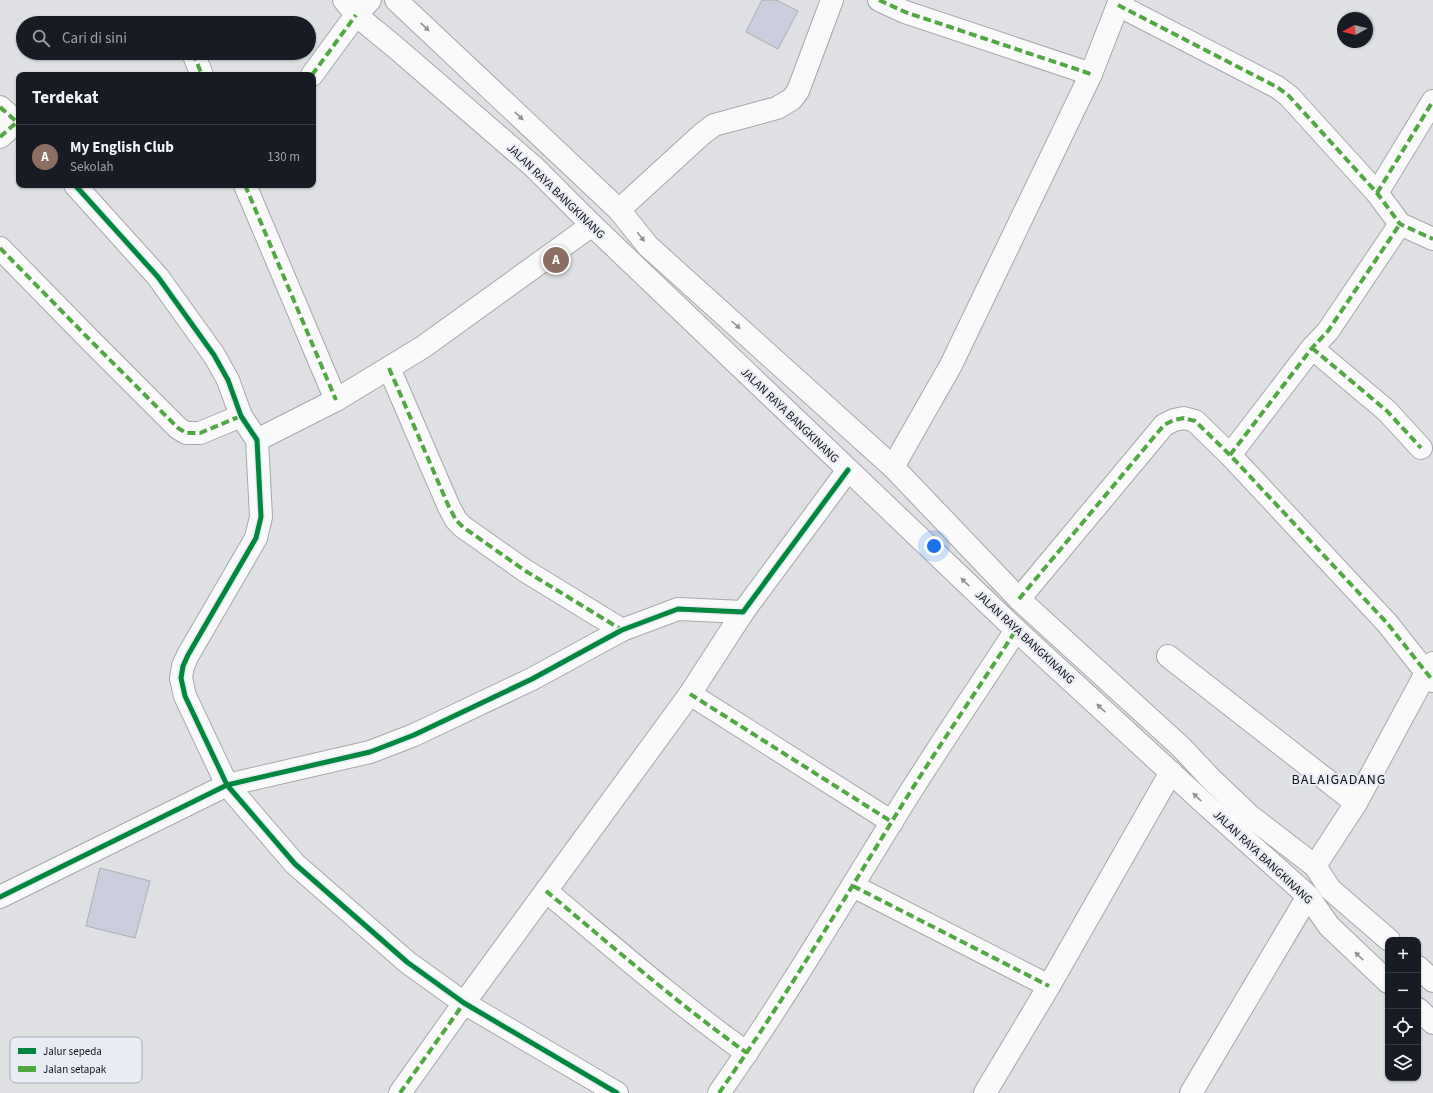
<!DOCTYPE html>
<html lang="id">
<meta charset="utf-8">
<style>
body{margin:0;font-family:"Source Sans 3",sans-serif;background:#20242c;color:#f1f3f6}
.controls{position:absolute;right:12px;bottom:12px;display:grid;overflow:hidden;border-radius:8px;box-shadow:0 1px 3px #0004}
.controls button{width:36px;height:36px;display:grid;place-items:center;padding:0;border:0;border-bottom:1px solid #363941;background:#171b24;color:#f1f3f6;font:20px sans-serif}
.compass{position:absolute;left:1337px;top:12px;width:36px;height:36px;border-radius:50%;background:#171b24;box-shadow:0 1px 3px #0004;rotate:262deg}
.you{position:absolute;left:934px;top:546px;width:14px;height:14px;margin:-10px;border:3px solid #fff;border-radius:50%;background:#1a73e8;box-shadow:0 0 0 6px #1a73e833}
.badge{display:grid;place-items:center;width:26px;height:26px;border-radius:50%;background:#b45309;color:#fff;font-size:13px;font-weight:700}
.pin{position:absolute;translate:-50% -50%;border:2px solid #fff;box-shadow:0 1px 4px #0006}
.list{margin:0;padding:0;list-style:none}
h2{display:flex;justify-content:space-between;align-items:center;height:52px;margin:0;padding:0 16px;font-size:17px}
h2 small{font-size:13px;font-weight:400;color:#9ea1a6}
.list li{display:grid;grid-template-columns:26px 1fr auto;gap:12px;align-items:center;box-sizing:border-box;height:64px;padding:0 16px;border-top:1px solid #363941}
.list b{display:block;font-size:15px;white-space:nowrap}
.list p{margin:0;font-size:13px;white-space:nowrap;color:#9ea1a6}
.list em{font-size:13px;font-style:normal;color:#9ea1a6}
.icon{flex:none;width:22px;height:22px;fill:none;stroke:currentColor;stroke-width:2;stroke-linecap:round;stroke-linejoin:round}
.map{position:relative;flex:none;width:1433px;height:1093px;overflow:hidden}
.search{position:absolute;background:#171b24;box-shadow:0 1px 3px #0004;left:16px;top:16px;width:300px;height:44px;display:flex;align-items:center;gap:10px;box-sizing:border-box;padding:0 14px;border-radius:22px;color:#9ea1a6;font-size:15px}
.panel{position:absolute;background:#171b24;box-shadow:0 1px 3px #0004;left:16px;top:72px;width:300px;height:116px;border-radius:8px}
.map>svg:first-child{display:block}
</style>
<div class="map">
<svg width="1433" height="1093" viewBox="0 0 1433 1093">
<rect width="100%" height="100%" fill="#dfe0e4"/>
<g fill="#cbcede" stroke="#afafb2">
<polygon points="762,0 776,0 798,11 778,49 746,32"/>
<polygon points="100,868 150,881 135,938 86,926"/>
</g>
<g fill="none" stroke-linecap="round" stroke-linejoin="round">
<defs>
<g id="minor">
<polyline points="879,0 905,12 1091,74"/>
<polyline points="1118,5 1277,87 1289,96 1377,193 1400,224 1433,239"/>
<polyline points="193,53 202,75"/>
<polyline points="312,75 356,15 370,0"/>
<polyline points="0,107 19,124"/>
<polyline points="0,137 17,122"/>
<polyline points="75,185 158,277 214,355 228,380 241,416 257,440 261,517 256,538 188,655 183,666 181,678 185,696 227,785 295,864 407,962 464,1003 617,1093"/>
<polyline points="245,185 336,400"/>
<polyline points="1377,193 1433,101"/>
<polyline points="619,210 702,134 714,125 777,108 792,99 798,91 832,0"/>
<polyline points="0,248 90,340 178,428 186,433 200,433 241,416"/>
<polyline points="1312,348 1387,411 1421,448"/>
<polyline points="389,368 449,507 456,520 463,527 524,570 622,630"/>
<polyline points="257,440 336,400 423,347 592,225"/>
<polyline points="1230,455 1312,348 1328,331 1400,224"/>
<polyline points="893,467 951,365 1091,74 1118,5 1123,0"/>
<polyline points="1019,599 1164,425 1174,420 1184,418 1195,421 1230,455 1387,623 1433,681"/>
<polyline points="1168,656 1356,803"/>
<polyline points="690,694 892,822"/>
<polyline points="1315,866 1356,803 1426,673 1433,663"/>
<polyline points="853,886 1049,986"/>
<path d="M546,891c66,55 131,112 201,162"/>
<polyline points="0,897 227,785 370,752 414,735 532,679 622,630 678,609 743,612 848,470"/>
<polyline points="400,1093 464,1003 690,694 743,612"/>
<path d="M719,1093c61,-87 116,-179 172,-270 40,-66 84,-129 125,-193"/>
<polyline points="985,1093 1049,986 1171,772"/>
<polyline points="1191,1093 1308,896"/>
</g>
<g id="highway">
<polyline points="344,0 356,15 395,47 534,167 592,225 1016,630 1204,803 1308,896 1329,926 1388,982"/>
<polyline points="396,0 619,210 648,246 893,467 1019,599 1181,747 1211,779 1250,816 1315,866 1330,889 1389,940"/>
<polyline points="1418,967 1433,981"/>
<polyline points="1418,1009 1433,1023"/>
</g>
</defs>
<use href="#minor" stroke="#a6a7aa" stroke-width="24"/>
<use href="#highway" stroke="#a6a7aa" stroke-width="24"/>
<use href="#minor" stroke="#fafafb" stroke-width="22"/>
<use href="#highway" stroke="#fafafb" stroke-width="22"/>
<g stroke="#51a842" stroke-width="4" stroke-dasharray="8 4" stroke-linecap="butt">
<polyline points="879,0 905,12 1091,74"/>
<polyline points="1118,5 1277,87 1289,96 1377,193 1400,224 1433,239"/>
<polyline points="193,53 202,75"/>
<polyline points="312,75 356,15"/>
<polyline points="0,107 19,124"/>
<polyline points="0,137 17,122"/>
<polyline points="245,185 336,400"/>
<polyline points="1377,193 1433,101"/>
<polyline points="0,248 90,340 178,428 186,433 200,433 241,416"/>
<polyline points="1312,348 1387,411 1421,448"/>
<polyline points="389,368 449,507 456,520 463,527 524,570 622,630"/>
<polyline points="1230,455 1312,348 1328,331 1400,224"/>
<polyline points="1019,599 1164,425 1174,420 1184,418 1195,421 1230,455 1387,623 1433,681"/>
<polyline points="690,694 892,822"/>
<polyline points="853,886 1049,986"/>
<path d="M546,891c66,55 131,112 201,162"/>
<polyline points="400,1093 464,1003"/>
<path d="M719,1093c61,-87 116,-179 172,-270 40,-66 84,-129 125,-193"/>
</g>
<defs>
<g id="cycleway">
<polyline points="75,185 158,277 214,355 228,380 241,416 257,440 261,517 256,538 188,655 183,666 181,678 185,696 227,785 295,864 407,962 464,1003 617,1093"/>
<polyline points="0,897 227,785 370,752 414,735 532,679 622,630 678,609 743,612 848,470"/>
</g>
</defs>
<use href="#cycleway" stroke="#e9ecf5" stroke-width="8"/>
<use href="#cycleway" stroke="#00873e" stroke-width="5"/>
</g>
<defs><path id="oneway-solid" d="M-6-.8H1V-3.2L6.5 0L1 3.2V.8H-6Z"/></defs>
<g fill="#929294">
<use href="#oneway-solid" transform="translate(425 27) rotate(43)"/>
<use href="#oneway-solid" transform="translate(519 116) rotate(43)"/>
<use href="#oneway-solid" transform="translate(641 237) rotate(52)"/>
<use href="#oneway-solid" transform="translate(736 325) rotate(42)"/>
<use href="#oneway-solid" transform="translate(965 582) rotate(-136)"/>
<use href="#oneway-solid" transform="translate(1101 708) rotate(-137)"/>
<use href="#oneway-solid" transform="translate(1197 797) rotate(-137)"/>
<use href="#oneway-solid" transform="translate(1359 956) rotate(-136)"/>
</g>
<g text-anchor="middle" stroke-width="4" stroke-linejoin="round" paint-order="stroke">
<g font-size="12" fill="#131417" stroke="#e9ecf5">
<text transform="translate(556 191) rotate(44)" y="4">JALAN RAYA BANGKINANG</text>
<text transform="translate(790 415) rotate(44)" y="4">JALAN RAYA BANGKINANG</text>
<text transform="translate(1025 637) rotate(43)" y="4">JALAN RAYA BANGKINANG</text>
<text transform="translate(1263 857) rotate(43)" y="4">JALAN RAYA BANGKINANG</text>
</g>
<g font-size="14" letter-spacing="1" fill="#131417" stroke="#e9ecf5">
<text x="1339" y="784">BALAIGADANG</text>
</g>
</g>
<rect x="10" y="1037" width="132" height="46" rx="6" fill="#e9ecf5" stroke="#a9abb2" stroke-width="1"/>
<rect x="18" y="1048" width="18" height="6" fill="#00873e"/>
<rect x="18" y="1066" width="18" height="6" fill="#51a842"/>
<g font-size="11" fill="#131417">
<text x="43" y="1055">Jalur sepeda</text>
<text x="43" y="1073">Jalan setapak</text>
</g>
</svg>
<div class="controls">
<button>+</button>
<button>−</button>
<button><svg class="icon" aria-label="locate" viewBox="0 0 24 24"><circle cx="12" cy="12" r="6"/><path d="M12 2v4M12 18v4M2 12h4M18 12h4"/></svg></button>
<button><svg class="icon" aria-label="layers" viewBox="0 0 24 24"><path d="M12 4l9 5-9 5-9-5zM3 14l9 5 9-5"/></svg></button>
</div>
<svg class="compass" viewBox="-18 -18 36 36"><path d="M0-13l5 13h-10z" fill="#e53935"/><path d="M0 13l5-13h-10z" fill="#9ea1a6"/></svg>
<div class="you"></div>
<div class="pin badge" style="left:556px;top:260px;background:#8d6e63">A</div>
<div class="search"><svg class="icon" aria-label="search" viewBox="0 0 24 24"><circle cx="10" cy="10" r="6"/><path d="M15 15l6 6"/></svg>Cari di sini</div>
<section class="panel">
<h2>Terdekat<small></small></h2>
<ul class="list">
<li><span class="badge" style="background:#8d6e63">A</span><div><b>My English Club</b><p>Sekolah</p></div><em>130 m</em></li>
</ul>
</section>
</div>
